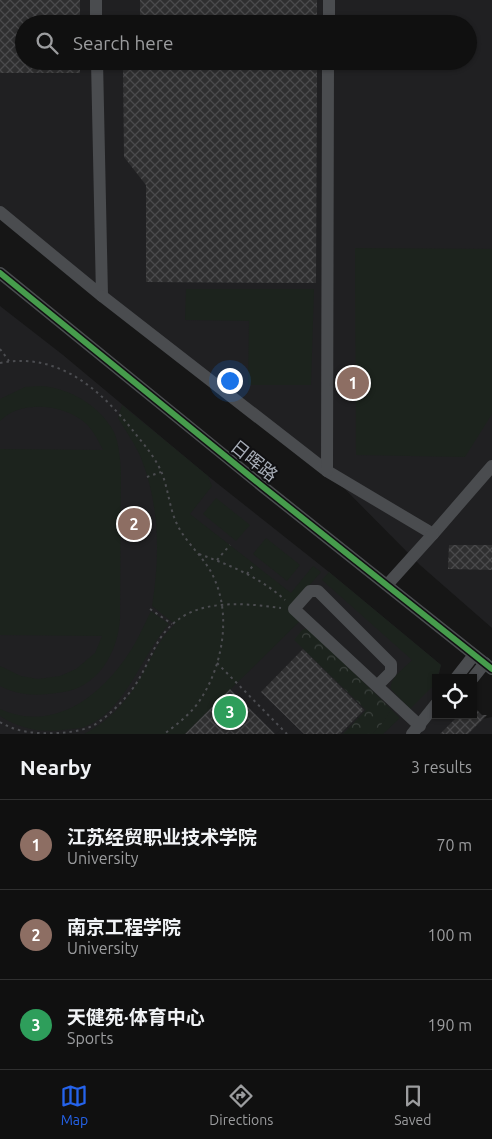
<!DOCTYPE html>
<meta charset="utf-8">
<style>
body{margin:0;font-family:Ubuntu,"Noto Sans SC",sans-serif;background:#1e1e1e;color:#f1f3f6}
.controls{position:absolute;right:15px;bottom:15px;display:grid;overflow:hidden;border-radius:0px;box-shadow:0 1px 4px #0004}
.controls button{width:45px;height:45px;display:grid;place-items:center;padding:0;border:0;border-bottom:1px solid #303030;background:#101010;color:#f1f3f6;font:25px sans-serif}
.you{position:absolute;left:229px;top:380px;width:18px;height:18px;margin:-12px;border:4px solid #fff;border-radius:50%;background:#1a73e8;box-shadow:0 0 0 8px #1a73e833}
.badge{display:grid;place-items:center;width:32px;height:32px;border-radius:50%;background:#2563eb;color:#fff;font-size:16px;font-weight:700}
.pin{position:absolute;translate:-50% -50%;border:2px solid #fff;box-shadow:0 1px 5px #0006}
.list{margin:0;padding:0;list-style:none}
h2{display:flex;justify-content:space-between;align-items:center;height:65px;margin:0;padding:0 20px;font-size:21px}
h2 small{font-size:16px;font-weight:400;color:#9c9d9f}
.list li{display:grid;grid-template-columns:32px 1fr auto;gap:15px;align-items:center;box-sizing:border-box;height:90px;padding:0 20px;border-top:1px solid #303030}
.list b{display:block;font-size:19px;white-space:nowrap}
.list p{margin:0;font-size:16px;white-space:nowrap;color:#9c9d9f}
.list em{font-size:16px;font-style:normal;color:#9c9d9f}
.icon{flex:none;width:28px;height:28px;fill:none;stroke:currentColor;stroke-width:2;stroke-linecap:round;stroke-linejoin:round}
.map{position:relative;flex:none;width:492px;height:734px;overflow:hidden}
.search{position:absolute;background:#101010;box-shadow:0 1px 4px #0004;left:15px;right:15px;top:15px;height:55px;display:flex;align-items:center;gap:12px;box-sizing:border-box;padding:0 18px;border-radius:28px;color:#9c9d9f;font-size:19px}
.sheet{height:335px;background:#101010}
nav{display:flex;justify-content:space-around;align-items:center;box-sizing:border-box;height:70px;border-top:1px solid #303030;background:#101010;font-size:14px;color:#9c9d9f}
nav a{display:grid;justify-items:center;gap:2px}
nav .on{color:#2563eb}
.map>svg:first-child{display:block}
</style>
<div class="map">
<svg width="492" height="734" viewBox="0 0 492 734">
<defs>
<pattern id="forest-crowns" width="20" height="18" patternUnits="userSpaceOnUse" patternTransform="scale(1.25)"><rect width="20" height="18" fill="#1c231d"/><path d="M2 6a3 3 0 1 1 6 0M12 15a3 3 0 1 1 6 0" fill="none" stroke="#3a403c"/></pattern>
<pattern id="building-cross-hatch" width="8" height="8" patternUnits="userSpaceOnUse" patternTransform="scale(1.25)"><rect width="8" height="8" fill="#2f2f30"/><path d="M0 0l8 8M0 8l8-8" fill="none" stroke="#4a4a4c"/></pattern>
</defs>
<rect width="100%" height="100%" fill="#161616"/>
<g fill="#202022" fill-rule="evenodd">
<path d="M0,0h492v628l-72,-63 -93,-94 -327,-254zM24,24h444v37h-444z"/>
<polygon points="0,306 63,355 208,476 329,572 441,665 438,678 436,678 436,715 473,715 482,719 492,717 492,734 0,734"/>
</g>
<g fill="#1c231d">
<polygon points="355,248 492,249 492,414 465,457 356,455"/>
<polygon points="186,289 314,289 311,385 248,385 249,321 185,320"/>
<path d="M41,386c29,2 59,20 73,46 5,12 6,26 7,39l-1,148c-2,28 -16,59 -45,70 -8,3 -18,4 -27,5 -17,2 -32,0 -48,-8v-20l21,10 17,3 22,-3 16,-7 19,-16 7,-17 -102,-1v-186l103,1c-6,-12 -12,-24 -23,-31 -22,-15 -60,-18 -80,2v-22l25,-12z"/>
<path d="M122,405l86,71 4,10 -22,28 101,79 22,-27 8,6 -33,38 12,11 -115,113h-101c26,-13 45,-35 59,-61 11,-20 15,-32 32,-49l-23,-18c8,-49 8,-100 -11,-148 -6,-14 -15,-27 -23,-40z"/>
<polygon points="216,498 250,525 236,541 203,514"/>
<polygon points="266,538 300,565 287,581 253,554"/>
<path d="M329,572l112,93 -6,19 -25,25 -19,-20c-2,-11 14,-21 21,-29l-90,-80z"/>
<path d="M151,611l18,13c-28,31 -44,91 -88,104 -6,1 -13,1 -19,2 -23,3 -43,-2 -62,-14v-7c51,23 96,-9 125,-50 11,-15 18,-32 26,-48z"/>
<polygon points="391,709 400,718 383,734 371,734 381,725"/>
</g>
<polygon fill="url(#forest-crowns)" points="308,628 391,709 381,725 371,734 343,734 366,710 294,640 302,630"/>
<g fill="url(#building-cross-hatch)">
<polygon points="0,0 80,0 80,24 24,24 24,61 80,61 80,73 0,73"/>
<rect x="140" y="0" width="177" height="24"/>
<polygon points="123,61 317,61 316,283 146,282 146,185 124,157"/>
<polygon points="449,545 492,545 492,570 448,569"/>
<polygon points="303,649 364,710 340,734 304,734 261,692"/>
<polygon points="230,689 275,734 185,734"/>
<polygon points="473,706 482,715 487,715 468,734 440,734 459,715 473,715"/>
</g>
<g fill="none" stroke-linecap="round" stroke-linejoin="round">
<g stroke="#4c4d51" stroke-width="2" stroke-dasharray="2.5 4" stroke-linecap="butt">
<polyline points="0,349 9,361"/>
<path d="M0,363c61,-12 104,30 138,74 9,11 17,21 23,34 7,16 8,35 15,51 9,21 29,35 38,56 17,37 9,85 -12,119 -9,15 -24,27 -38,37"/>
<polyline points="147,477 161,472"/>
<path d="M199,554c31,11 62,24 86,46"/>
<polyline points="217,560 230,545"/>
<polyline points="247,574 254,564"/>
<polyline points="150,609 172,624"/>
<polyline points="217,663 287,734"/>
<path d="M0,722c18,11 38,12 59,11 11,-1 23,-2 33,-7 16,-8 40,-33 48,-49 15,-26 17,-46 47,-63 28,-14 64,-10 94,-6"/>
</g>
<g stroke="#4a4c4f" stroke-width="12">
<polyline points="96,0 96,24"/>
<polyline points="329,24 329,0"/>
<polyline points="0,212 102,296 97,61"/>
<polyline points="0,273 262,486 492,669"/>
<polyline points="102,296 327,471 433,534 492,466"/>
<polyline points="327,471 328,61"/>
<polyline points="387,585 433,534"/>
<polyline points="456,678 474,655"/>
<polyline points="473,678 485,663"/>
<polyline points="377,686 391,672 391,664 318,591 310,591 294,609 420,726"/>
<polyline points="412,734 436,704"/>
</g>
<defs>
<polyline id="cycleway" points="0,273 262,486 492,669"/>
</defs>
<use href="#cycleway" stroke="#101012" stroke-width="9"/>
<use href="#cycleway" stroke="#469c4c" stroke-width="6"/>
</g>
<g text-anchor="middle" stroke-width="4" stroke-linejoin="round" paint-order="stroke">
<g font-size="18" fill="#a7adb7" stroke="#101012">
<text transform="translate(254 461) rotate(39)" y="6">日晖路</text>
</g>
</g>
</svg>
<div class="controls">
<button><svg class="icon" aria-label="locate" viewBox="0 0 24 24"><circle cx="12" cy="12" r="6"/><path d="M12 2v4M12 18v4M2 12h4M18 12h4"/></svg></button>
</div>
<div class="you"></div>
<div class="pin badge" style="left:353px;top:383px;background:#8d6e63">1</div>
<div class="pin badge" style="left:134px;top:524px;background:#8d6e63">2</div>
<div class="pin badge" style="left:230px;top:712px;background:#2e9e5b">3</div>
<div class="search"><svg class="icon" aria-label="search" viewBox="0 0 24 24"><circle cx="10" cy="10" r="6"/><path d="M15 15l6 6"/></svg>Search here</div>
</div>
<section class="sheet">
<h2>Nearby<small>3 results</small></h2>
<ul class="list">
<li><span class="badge" style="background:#8d6e63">1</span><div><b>江苏经贸职业技术学院</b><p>University</p></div><em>70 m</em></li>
<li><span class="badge" style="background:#8d6e63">2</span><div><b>南京工程学院</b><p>University</p></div><em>100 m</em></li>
<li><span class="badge" style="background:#2e9e5b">3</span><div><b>天健苑·体育中心</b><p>Sports</p></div><em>190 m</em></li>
</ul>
</section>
<nav>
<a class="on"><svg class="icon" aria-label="map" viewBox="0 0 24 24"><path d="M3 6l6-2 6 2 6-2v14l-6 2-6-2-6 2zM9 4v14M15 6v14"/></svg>Map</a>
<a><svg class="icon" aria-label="directions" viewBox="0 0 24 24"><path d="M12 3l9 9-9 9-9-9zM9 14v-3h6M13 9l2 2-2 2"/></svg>Directions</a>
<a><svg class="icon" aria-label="saved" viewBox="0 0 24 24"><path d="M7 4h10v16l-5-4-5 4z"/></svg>Saved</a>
</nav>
